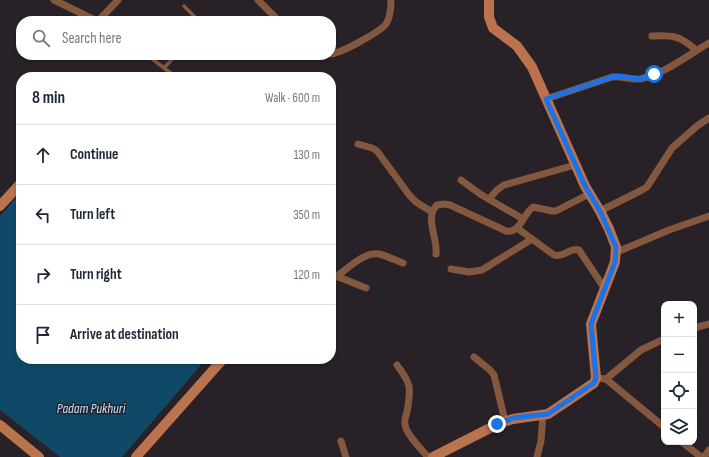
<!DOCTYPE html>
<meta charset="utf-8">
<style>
body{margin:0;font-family:"Sofia Sans Condensed",sans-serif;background:#f2f2f3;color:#1f2937}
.controls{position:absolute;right:12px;bottom:12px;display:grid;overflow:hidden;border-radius:8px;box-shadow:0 1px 3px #0004}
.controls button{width:36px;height:36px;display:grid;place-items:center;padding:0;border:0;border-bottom:1px solid #e0e1e3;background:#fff;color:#1f2937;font:20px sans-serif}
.stop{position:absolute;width:12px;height:12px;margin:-9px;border:3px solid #1a73e8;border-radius:50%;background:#fff}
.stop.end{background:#1a73e8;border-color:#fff;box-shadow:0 1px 4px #0008}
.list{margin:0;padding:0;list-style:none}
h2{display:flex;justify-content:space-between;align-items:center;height:52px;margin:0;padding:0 16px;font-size:17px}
h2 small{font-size:13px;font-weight:400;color:#747a83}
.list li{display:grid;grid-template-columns:26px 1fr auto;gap:12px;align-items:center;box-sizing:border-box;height:60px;padding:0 16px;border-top:1px solid #e0e1e3}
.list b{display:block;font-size:15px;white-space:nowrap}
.list em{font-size:13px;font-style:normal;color:#747a83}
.icon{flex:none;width:22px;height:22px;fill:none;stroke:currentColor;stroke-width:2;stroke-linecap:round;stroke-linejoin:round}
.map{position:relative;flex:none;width:709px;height:457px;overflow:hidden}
.search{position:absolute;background:#fff;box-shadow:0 1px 3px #0004;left:16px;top:16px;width:320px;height:44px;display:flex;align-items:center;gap:10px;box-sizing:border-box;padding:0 14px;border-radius:16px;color:#747a83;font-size:15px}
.panel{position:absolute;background:#fff;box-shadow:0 1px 3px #0004;left:16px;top:72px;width:320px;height:292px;border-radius:16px}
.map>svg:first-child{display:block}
</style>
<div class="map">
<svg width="709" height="457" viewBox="0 0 709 457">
<rect width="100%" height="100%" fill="#282128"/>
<polygon fill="#104967" points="21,192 21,359 206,359 122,457 60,457 0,410 0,216"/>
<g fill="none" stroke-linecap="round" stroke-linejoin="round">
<g stroke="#84573f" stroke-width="3.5">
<polyline points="184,6 199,21"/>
<polyline points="147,55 176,77"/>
<polyline points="164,68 176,55"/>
</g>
<g stroke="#84573f" stroke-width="7">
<polyline points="54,0 95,20 99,20 118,0"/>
<polyline points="258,0 279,21"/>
<path d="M652,36c22,-1 28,0 44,14"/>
<path d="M331,54c10,-1 49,-22 55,-30 4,-6 5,-17 5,-24"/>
<path d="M546,99l66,-22c10,-1 19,3 28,2 21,-3 50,-25 69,-36"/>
<polyline points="358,144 372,148 377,151 410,196 416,202 432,212"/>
<polyline points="461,180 480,194 523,219"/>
<polyline points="489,199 497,190 504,185 575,165"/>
<polyline points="600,211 642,190 647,187 672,148 697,126 709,118"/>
<path d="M517,228l37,27c10,3 16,-8 25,-5l26,39"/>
<polyline points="617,252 669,230 709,216"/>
<path d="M436,254c2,-16 -12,-36 1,-49l8,-1 5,1 56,26c14,3 17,-17 27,-24l19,4h4l33,-17"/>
<polyline points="451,269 469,272 482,270 532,239"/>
<polyline points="331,274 366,288"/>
<path d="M336,277c11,-8 29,-26 43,-23 8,2 16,6 24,9"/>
<polyline points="694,328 709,324"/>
<polyline points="474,357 490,370 494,375 505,421"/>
<path d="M397,365c15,20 14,23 10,47 -1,3 -3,8 -2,12 0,9 17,26 23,33"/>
<polyline points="596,378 606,379 641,350 664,339"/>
<polyline points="606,379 664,427"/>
<polyline points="341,441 346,457"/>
<polyline points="682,442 701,457"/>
<polyline points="537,457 541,441 543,415"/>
<polyline points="704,457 709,450"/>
</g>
<g stroke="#ba734c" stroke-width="10">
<polyline points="0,206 21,183"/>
<polyline points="0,425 39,457"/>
<polyline points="136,457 223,359"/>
<polyline points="433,457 500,423 513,419 548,414 594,383 596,378 591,324 615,262 616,247 609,229 600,211 585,186 532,67 517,46 493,28 489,17 489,0"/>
</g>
</g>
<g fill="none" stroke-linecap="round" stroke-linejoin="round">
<polyline stroke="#1a73e8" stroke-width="5" points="497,424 513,418 548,414 594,383 596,378 591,324 615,262 616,247 600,211 585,186 546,99 612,77 618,76 640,79 654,74"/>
</g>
<g text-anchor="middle" stroke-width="3" stroke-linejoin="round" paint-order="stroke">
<g font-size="14" font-style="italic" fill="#bfe3fa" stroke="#282128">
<text x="91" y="413">Padam Pukhuri</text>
</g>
</g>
</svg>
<div class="controls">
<button>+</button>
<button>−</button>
<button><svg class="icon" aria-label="locate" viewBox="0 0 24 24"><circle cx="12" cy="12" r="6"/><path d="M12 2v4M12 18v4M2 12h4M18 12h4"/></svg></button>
<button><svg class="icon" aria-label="layers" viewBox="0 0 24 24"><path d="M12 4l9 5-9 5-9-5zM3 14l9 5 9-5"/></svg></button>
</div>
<div class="stop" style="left:654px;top:74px"></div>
<div class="stop end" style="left:497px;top:424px"></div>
<div class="search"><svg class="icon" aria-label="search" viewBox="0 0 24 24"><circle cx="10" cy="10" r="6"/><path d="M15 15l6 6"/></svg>Search here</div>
<section class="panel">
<h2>8 min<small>Walk · 600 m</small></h2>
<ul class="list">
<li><svg class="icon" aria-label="ahead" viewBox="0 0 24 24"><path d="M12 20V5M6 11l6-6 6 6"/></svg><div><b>Continue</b></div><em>130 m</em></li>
<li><svg class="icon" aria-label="left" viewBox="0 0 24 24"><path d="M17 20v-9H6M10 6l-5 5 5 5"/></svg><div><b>Turn left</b></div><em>350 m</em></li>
<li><svg class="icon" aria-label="right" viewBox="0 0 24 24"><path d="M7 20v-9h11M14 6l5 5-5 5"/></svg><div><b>Turn right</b></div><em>120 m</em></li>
<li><svg class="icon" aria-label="arrive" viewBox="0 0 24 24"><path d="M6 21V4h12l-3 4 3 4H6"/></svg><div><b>Arrive at destination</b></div></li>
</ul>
</section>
</div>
